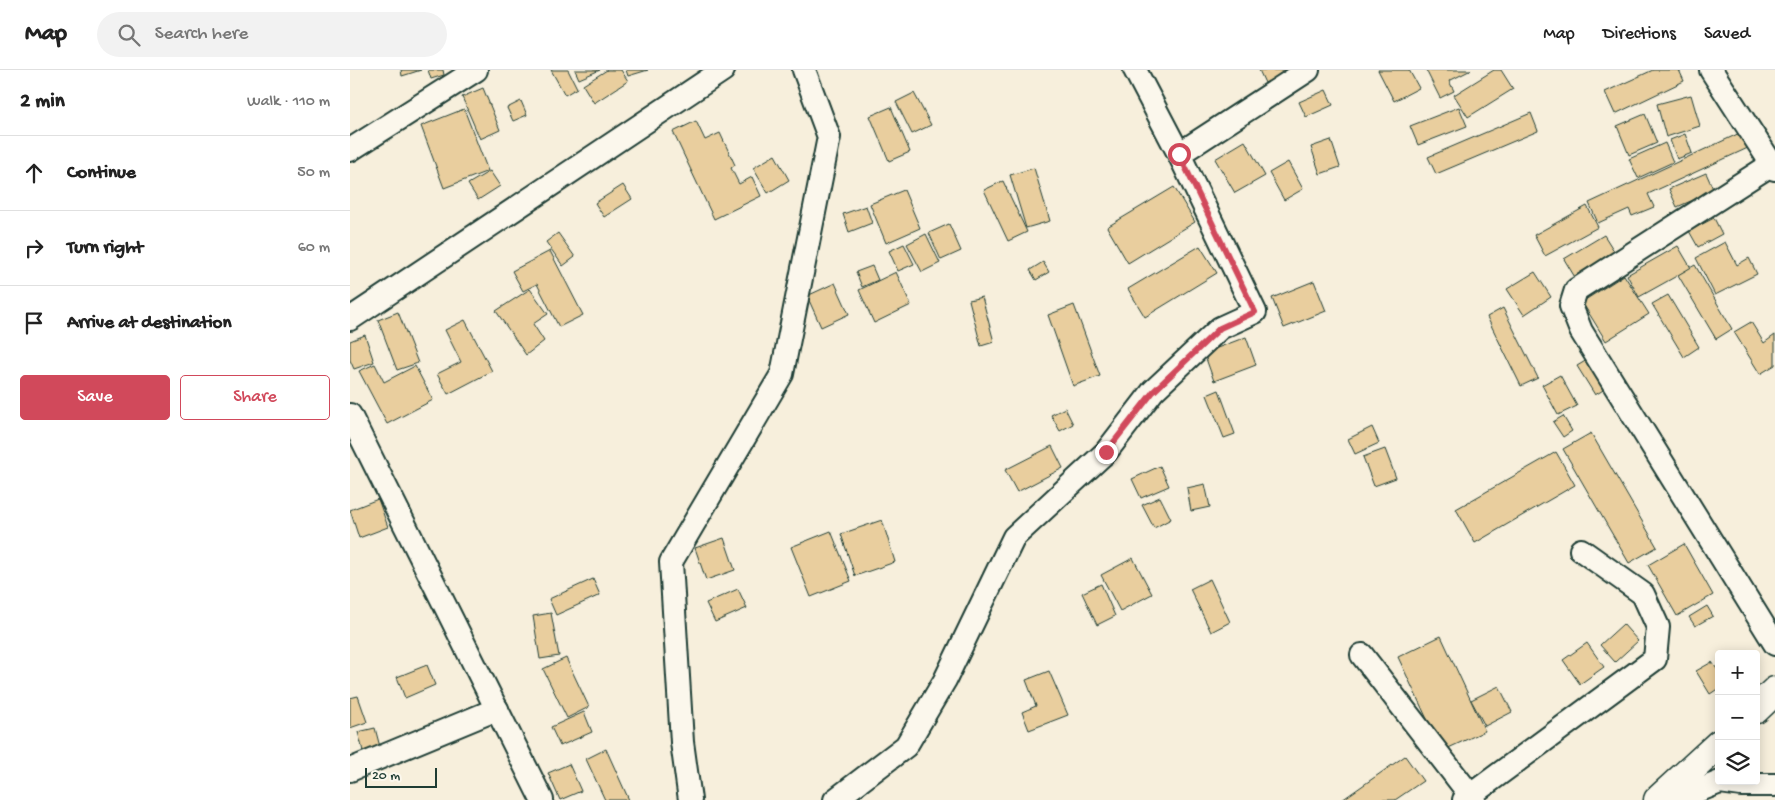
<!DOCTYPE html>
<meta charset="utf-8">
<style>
body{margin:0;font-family:"Gochi Hand",sans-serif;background:#f2f2f2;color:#222}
.controls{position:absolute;right:15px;bottom:15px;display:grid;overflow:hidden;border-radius:5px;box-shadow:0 2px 12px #0003}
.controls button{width:45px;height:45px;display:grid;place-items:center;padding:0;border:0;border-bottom:1px solid #e0e0e0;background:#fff;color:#222;font:25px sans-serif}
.scale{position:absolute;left:15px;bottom:12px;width:72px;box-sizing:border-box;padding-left:5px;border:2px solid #1f3d34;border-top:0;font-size:14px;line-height:18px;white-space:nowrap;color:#1f3d34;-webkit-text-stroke:4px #fbf7ec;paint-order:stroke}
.stop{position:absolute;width:15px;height:15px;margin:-11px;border:4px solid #d1495b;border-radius:50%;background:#fff}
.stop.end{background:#d1495b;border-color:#fff;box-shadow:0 1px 5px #0008}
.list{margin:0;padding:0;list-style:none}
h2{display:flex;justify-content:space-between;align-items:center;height:65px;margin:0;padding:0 20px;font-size:21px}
h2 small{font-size:16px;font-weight:400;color:#767676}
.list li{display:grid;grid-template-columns:32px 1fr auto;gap:15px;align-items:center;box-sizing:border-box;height:75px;padding:0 20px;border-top:1px solid #e0e0e0}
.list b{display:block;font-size:19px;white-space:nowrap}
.list em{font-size:16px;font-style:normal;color:#767676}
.actions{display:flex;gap:10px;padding:15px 20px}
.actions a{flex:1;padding:11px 0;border:1px solid #d1495b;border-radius:5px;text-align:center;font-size:18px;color:#d1495b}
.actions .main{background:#d1495b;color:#fff}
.icon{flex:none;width:28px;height:28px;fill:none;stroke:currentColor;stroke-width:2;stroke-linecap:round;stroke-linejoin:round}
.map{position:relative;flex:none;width:1425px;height:730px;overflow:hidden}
header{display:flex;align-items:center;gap:30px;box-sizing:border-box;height:70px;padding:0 25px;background:#fff;border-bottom:1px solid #e0e0e0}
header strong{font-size:24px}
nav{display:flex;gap:28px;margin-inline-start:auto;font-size:18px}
.search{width:350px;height:45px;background:#f2f2f2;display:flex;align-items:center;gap:12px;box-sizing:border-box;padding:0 18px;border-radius:28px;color:#767676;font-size:19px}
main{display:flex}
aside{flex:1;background:#fff}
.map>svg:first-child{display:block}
</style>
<header>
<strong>Map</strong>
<div class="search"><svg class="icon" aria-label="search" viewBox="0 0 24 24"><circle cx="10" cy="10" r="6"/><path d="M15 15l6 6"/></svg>Search here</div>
<nav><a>Map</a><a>Directions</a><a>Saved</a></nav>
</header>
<main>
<aside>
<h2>2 min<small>Walk · 110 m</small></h2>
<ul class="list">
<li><svg class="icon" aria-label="ahead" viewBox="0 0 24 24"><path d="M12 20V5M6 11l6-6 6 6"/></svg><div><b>Continue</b></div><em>50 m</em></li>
<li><svg class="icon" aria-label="right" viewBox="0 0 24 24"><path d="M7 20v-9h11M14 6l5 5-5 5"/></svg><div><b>Turn right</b></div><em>60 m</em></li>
<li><svg class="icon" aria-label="arrive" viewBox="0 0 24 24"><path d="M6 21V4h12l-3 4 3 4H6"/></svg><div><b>Arrive at destination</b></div></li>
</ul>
<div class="actions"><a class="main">Save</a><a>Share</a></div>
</aside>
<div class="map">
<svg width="1425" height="730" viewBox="0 0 1425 730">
<rect width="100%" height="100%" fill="#f7efdc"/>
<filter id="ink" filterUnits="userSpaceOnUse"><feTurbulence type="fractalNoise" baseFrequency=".02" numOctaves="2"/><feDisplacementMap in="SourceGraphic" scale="10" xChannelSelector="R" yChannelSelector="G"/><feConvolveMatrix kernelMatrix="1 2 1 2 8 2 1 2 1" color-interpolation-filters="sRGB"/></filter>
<g filter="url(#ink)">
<g fill="#e9ce9e" stroke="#1f3d34">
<polygon points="51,0 71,0 52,6"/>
<polygon points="78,0 93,0 94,5 81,9"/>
<polygon points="201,0 218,0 227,18 215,25"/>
<polygon points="225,0 250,0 229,9"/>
<polygon points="257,0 271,0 278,11 244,33 233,15"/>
<polygon points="276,0 298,0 278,6"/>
<polygon points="909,0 943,0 915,13"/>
<polygon points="1028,0 1059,0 1069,18 1044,31"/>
<polygon points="1076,0 1121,0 1099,11 1104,21 1090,28"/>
<polygon points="1144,0 1151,0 1163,19 1118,47 1104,25"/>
<polygon points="1303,0 1329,0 1334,11 1265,44 1255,22"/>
<polygon points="133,18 150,60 130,69 112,27"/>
<polygon points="976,20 983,35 956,47 949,32"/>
<polygon points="564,23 581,55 562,64 546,32"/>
<polygon points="1341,25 1350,56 1316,67 1307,34"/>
<polygon points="171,31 177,45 163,51 157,38"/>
<polygon points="541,37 560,82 539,91 520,46"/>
<polygon points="1109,37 1117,56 1068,75 1060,56"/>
<polygon points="114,39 138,101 94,118 71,56"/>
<polygon points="1181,43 1188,61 1086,104 1078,87"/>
<polygon points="1295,44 1307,73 1279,85 1267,56"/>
<polygon points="346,51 355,70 370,63 385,95 381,98 389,114 402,107 411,126 364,149 323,62"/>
<polygon points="1392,62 1400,77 1298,124 1304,137 1282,146 1279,139 1248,153 1239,133"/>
<polygon points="1335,64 1342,83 1327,89 1320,70"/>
<polygon points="981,70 990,97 970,104 961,77"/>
<polygon points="895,71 915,106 885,123 865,89"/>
<polygon points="1315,73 1323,92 1288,108 1279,89"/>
<polygon points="425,85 439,110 418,123 403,98"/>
<polygon points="938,92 953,119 934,130 919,103"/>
<polygon points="684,98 700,151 676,158 660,105"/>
<polygon points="140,101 150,116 128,130 118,114"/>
<polygon points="1356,103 1364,121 1327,137 1319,119"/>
<polygon points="653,111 677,162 658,171 634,120"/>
<polygon points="273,115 282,129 254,147 245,133"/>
<polygon points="824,117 845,152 778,193 757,157"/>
<polygon points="554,120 570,158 536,173 520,134"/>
<polygon points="516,136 522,153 499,162 493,144"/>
<polygon points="1237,136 1248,157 1195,186 1184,165"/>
<polygon points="1364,148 1372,164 1348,177 1339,161"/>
<polygon points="599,154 611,181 591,190 579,163"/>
<polygon points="208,163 225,187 213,196 196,172"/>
<polygon points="576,164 590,193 572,202 557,174"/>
<polygon points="1254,165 1266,184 1226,209 1214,189"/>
<polygon points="1375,172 1387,195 1399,188 1407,204 1365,225 1346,188"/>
<polygon points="554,174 564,194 548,201 539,181"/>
<polygon points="850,176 867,203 795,247 778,219"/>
<polygon points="1328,176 1341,198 1289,227 1277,205"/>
<polygon points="200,181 233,245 209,257 187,214 173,221 162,201"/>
<polygon points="693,192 699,202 686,210 680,200"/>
<polygon points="1345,195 1382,259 1366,269 1328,205"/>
<polygon points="522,196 528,210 512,217 506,202"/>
<polygon points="546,202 561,235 524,253 509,220"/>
<polygon points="1185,202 1201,227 1174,245 1157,219"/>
<polygon points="1274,205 1299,244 1256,271 1232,232"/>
<polygon points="964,211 976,241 934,258 922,228"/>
<polygon points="485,213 499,244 471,257 457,226"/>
<polygon points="180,219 198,244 183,254 194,271 176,285 146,241"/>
<polygon points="1318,225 1349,277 1334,287 1302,234"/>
<polygon points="632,227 644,272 631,276 619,230"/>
<polygon points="724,235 750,306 723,316 698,245"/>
<polygon points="1153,238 1188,308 1171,316 1137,247"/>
<polygon points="48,242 68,293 47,300 28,250"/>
<polygon points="115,250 142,301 98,324 87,304 111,292 95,260"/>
<polygon points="1401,252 1414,273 1425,265 1425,295 1410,304 1384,262"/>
<polygon points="15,265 24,292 4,299 0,290 0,271"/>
<polygon points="896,267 906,295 864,311 854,283"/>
<polygon points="1242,287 1260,316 1245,325 1227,296"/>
<polygon points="25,294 34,312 65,296 83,330 37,354 9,301"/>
<polygon points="1210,305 1227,336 1208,345 1192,315"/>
<polygon points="869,320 885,364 874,368 857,325"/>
<polygon points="715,338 723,354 710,361 701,345"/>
<polygon points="1213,346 1222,361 1213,367 1203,352"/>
<polygon points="1022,357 1029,373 1005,384 998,369"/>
<polygon points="1241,363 1307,477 1279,493 1213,379"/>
<polygon points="702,376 713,398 667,422 655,400"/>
<polygon points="1035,379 1046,408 1024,416 1013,387"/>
<polygon points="1206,382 1225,415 1125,473 1106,439"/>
<polygon points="810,396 819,416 791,428 782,409"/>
<polygon points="855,414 860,437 841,441 837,418"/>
<polygon points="810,427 821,449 804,458 792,435"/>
<polygon points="28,429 38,457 9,468 0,440"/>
<polygon points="532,450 545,492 505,506 491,464"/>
<polygon points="481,461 501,511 461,527 441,477"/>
<polygon points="374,468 385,500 356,510 345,478"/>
<polygon points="1334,474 1363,525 1327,546 1298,495"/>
<polygon points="783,488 802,524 770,541 751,505"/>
<polygon points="243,509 250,525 206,545 199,529"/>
<polygon points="860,509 880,552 861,562 840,519"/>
<polygon points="751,514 765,546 747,555 732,523"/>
<polygon points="388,519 397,538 365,552 356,533"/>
<polygon points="1357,536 1363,546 1345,556 1339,547"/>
<polygon points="201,543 209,586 190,589 183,546"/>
<polygon points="1273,554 1288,571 1265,592 1250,575"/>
<polygon points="1091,566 1135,661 1092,681 1048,587"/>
<polygon points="1237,573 1254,597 1230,614 1213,590"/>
<polygon points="216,588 239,637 217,648 193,599"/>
<polygon points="1362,592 1369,602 1369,618 1360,624 1346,601"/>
<polygon points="77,595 85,615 55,628 47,607"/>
<polygon points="699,601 718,645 679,660 672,642 686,636 676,610"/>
<polygon points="1149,616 1162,642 1135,656 1121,630"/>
<polygon points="8,626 17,652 0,658 0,628"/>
<polygon points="234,642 242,662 210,676 201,657"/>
<polygon points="25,658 30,677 13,681 8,662"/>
<polygon points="256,679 279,730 255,730 236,689"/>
<polygon points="1055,686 1073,711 1045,730 992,730"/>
<polygon points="219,694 231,721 210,730 198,703"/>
</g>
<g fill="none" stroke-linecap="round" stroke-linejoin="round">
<defs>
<g id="street">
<polyline points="1361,0 1425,99"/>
<polyline points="0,80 126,0"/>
<polyline points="829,84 958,0"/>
<polyline points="1422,94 1226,220 1221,236 1231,261 1425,574"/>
<polyline points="0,249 373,0"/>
<polyline points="0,345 192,730"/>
<polyline points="1012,585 1124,730"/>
<polyline points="0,700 147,639"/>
<polyline points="340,730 332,672 321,492 432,304 479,67 454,0"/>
<polyline points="485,730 556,676 595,610 664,467 756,382 803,321 870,258 905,242 829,84 785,0"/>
<polyline points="1114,730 1305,589 1308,557 1293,524 1231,480"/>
<polyline points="1325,730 1370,712 1391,715 1425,715"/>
</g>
<g id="primary">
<polyline points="1406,639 1425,621"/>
<polyline points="1308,730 1369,674"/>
</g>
</defs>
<use href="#street" stroke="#1f3d34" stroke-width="26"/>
<use href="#primary" stroke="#1f3d34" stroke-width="31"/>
<use href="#street" stroke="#fbf7ec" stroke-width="22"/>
<use href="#primary" stroke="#fbf7ec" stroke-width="28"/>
</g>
</g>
<g fill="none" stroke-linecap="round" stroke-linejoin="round" filter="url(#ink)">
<polyline stroke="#d1495b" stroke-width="6" points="756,382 803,322 870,258 905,242 829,84"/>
</g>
</svg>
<div class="controls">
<button>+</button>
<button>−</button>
<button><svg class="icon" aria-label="layers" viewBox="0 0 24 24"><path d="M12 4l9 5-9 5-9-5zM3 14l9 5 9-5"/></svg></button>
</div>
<div class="scale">20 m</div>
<div class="stop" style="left:829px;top:84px"></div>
<div class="stop end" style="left:756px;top:382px"></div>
</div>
</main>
